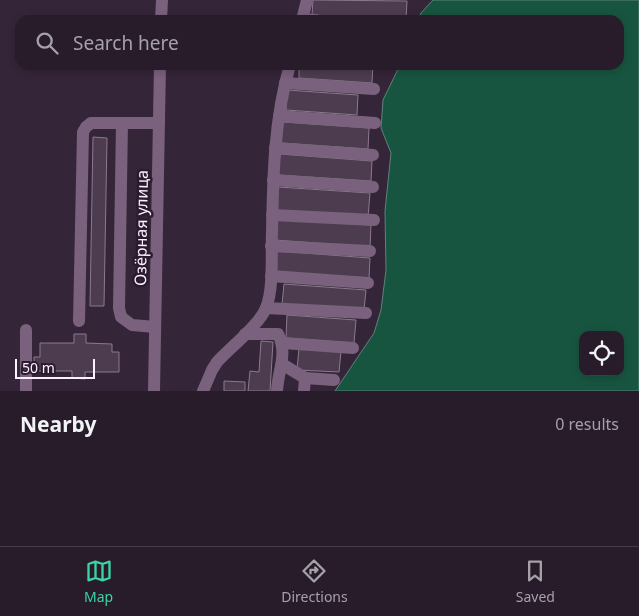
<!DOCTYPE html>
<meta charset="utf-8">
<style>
body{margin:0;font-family:"Noto Sans",sans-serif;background:#342936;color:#f1f3f6}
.controls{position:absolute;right:15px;bottom:15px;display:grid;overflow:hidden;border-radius:10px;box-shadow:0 2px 8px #0003}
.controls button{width:45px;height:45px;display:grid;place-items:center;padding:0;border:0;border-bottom:1px solid #443a47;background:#281c2a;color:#f1f3f6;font:25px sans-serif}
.scale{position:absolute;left:15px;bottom:12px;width:80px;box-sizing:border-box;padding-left:5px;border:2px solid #fbf0fd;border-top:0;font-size:14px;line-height:18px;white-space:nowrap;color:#fbf0fd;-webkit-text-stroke:4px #2b1b2e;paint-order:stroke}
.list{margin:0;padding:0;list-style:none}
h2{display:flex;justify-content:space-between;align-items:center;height:65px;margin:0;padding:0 20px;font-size:21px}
h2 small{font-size:16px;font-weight:400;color:#a5a1a8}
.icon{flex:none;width:28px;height:28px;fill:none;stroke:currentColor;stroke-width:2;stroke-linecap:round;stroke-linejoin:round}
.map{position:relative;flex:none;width:639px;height:391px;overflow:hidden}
.search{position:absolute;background:#281c2a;box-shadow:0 2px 8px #0003;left:15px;right:15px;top:15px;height:55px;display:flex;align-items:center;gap:12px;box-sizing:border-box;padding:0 18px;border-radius:15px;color:#a5a1a8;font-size:19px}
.sheet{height:155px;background:#281c2a}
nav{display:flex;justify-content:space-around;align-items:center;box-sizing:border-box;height:70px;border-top:1px solid #443a47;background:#281c2a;font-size:14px;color:#a5a1a8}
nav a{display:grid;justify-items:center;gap:2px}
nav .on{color:#3ad4a5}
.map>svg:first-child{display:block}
</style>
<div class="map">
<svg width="639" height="391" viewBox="0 0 639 391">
<rect width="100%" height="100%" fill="#352538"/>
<path fill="#185541" stroke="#5c8479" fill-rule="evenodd" d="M433,0h206v391h-304l39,-58 7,-23 5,-40 -1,-59 6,-58 -10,-25 2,-28 17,-35h219v-45h-201l3,-7zM583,335h37v37h-37z"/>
<g fill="#4d3c50" stroke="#8c798f">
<polygon points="313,0 407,1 406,20 376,20 312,15"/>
<polygon points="299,65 373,65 372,83 299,78"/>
<polygon points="287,90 358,95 357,115 286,110"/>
<polygon points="283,122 369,128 368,149 281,143"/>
<polygon points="93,137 107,138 104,306 90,306"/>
<polygon points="280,154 372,161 371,181 278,175"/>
<polygon points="278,187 370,193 368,217 276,211"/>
<polygon points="276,218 371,225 370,247 275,240"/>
<polygon points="277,251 370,258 369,278 276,272"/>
<polygon points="284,284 366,290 364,310 282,304"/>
<polygon points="287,315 356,320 354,343 286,338"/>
<polygon points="74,334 86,334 86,343 112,344 112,352 119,352 119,372 85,372 85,379 72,378 72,371 34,371 34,357 40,357 40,343 74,343"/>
<polygon points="261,341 273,342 270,391 248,391 250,371 259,372"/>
<polygon points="299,348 341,351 339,372 297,370"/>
<polygon points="224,381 245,382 245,391 224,391"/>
</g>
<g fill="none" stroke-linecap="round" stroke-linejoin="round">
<g stroke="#7a617e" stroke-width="12">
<polyline points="302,19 316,20"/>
<polyline points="161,20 162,0"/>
<polyline points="302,20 307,0"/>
<polyline points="285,83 374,89"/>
<polyline points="279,116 375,123"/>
<polyline points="122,123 119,308 121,317 132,325 155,327"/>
<polyline points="275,148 373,155"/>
<polyline points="273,180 373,187"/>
<polyline points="272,215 374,220"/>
<polyline points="271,246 370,251"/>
<polyline points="271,276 368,283"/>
<polyline points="266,308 366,313"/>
<polyline points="79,321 83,132 86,127 91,123 159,123"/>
<path d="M245,334h33c10,20 0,36 -1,57"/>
<polyline points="283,343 353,348"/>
<polyline points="282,364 305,378 334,380"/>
<polyline points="26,391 26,330"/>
<polyline points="154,391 160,65"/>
<path d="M203,391l9,-21 5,-8c14,-15 42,-37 49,-54 8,-20 5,-54 6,-76 1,-56 2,-113 18,-167"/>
<polyline points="304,391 305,378"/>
</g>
</g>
<g text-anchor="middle" stroke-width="5" stroke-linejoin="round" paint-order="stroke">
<g font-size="16" fill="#fbf0fd" stroke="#2b1b2e">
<text transform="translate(141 228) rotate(-89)" y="6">Озёрная улица</text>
</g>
</g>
</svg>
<div class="controls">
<button><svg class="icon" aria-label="locate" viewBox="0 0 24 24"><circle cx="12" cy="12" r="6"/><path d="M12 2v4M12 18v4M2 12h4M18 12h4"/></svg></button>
</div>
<div class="scale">50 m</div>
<div class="search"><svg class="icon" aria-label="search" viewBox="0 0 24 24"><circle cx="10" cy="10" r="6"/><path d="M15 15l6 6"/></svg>Search here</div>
</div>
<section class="sheet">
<h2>Nearby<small>0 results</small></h2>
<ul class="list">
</ul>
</section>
<nav>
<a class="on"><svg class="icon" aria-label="map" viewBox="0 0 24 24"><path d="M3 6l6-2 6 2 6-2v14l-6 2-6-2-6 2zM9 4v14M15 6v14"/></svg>Map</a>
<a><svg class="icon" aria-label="directions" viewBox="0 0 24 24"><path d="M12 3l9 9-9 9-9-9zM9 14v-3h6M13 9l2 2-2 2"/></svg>Directions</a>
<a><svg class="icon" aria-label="saved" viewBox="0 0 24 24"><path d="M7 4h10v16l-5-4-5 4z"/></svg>Saved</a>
</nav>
